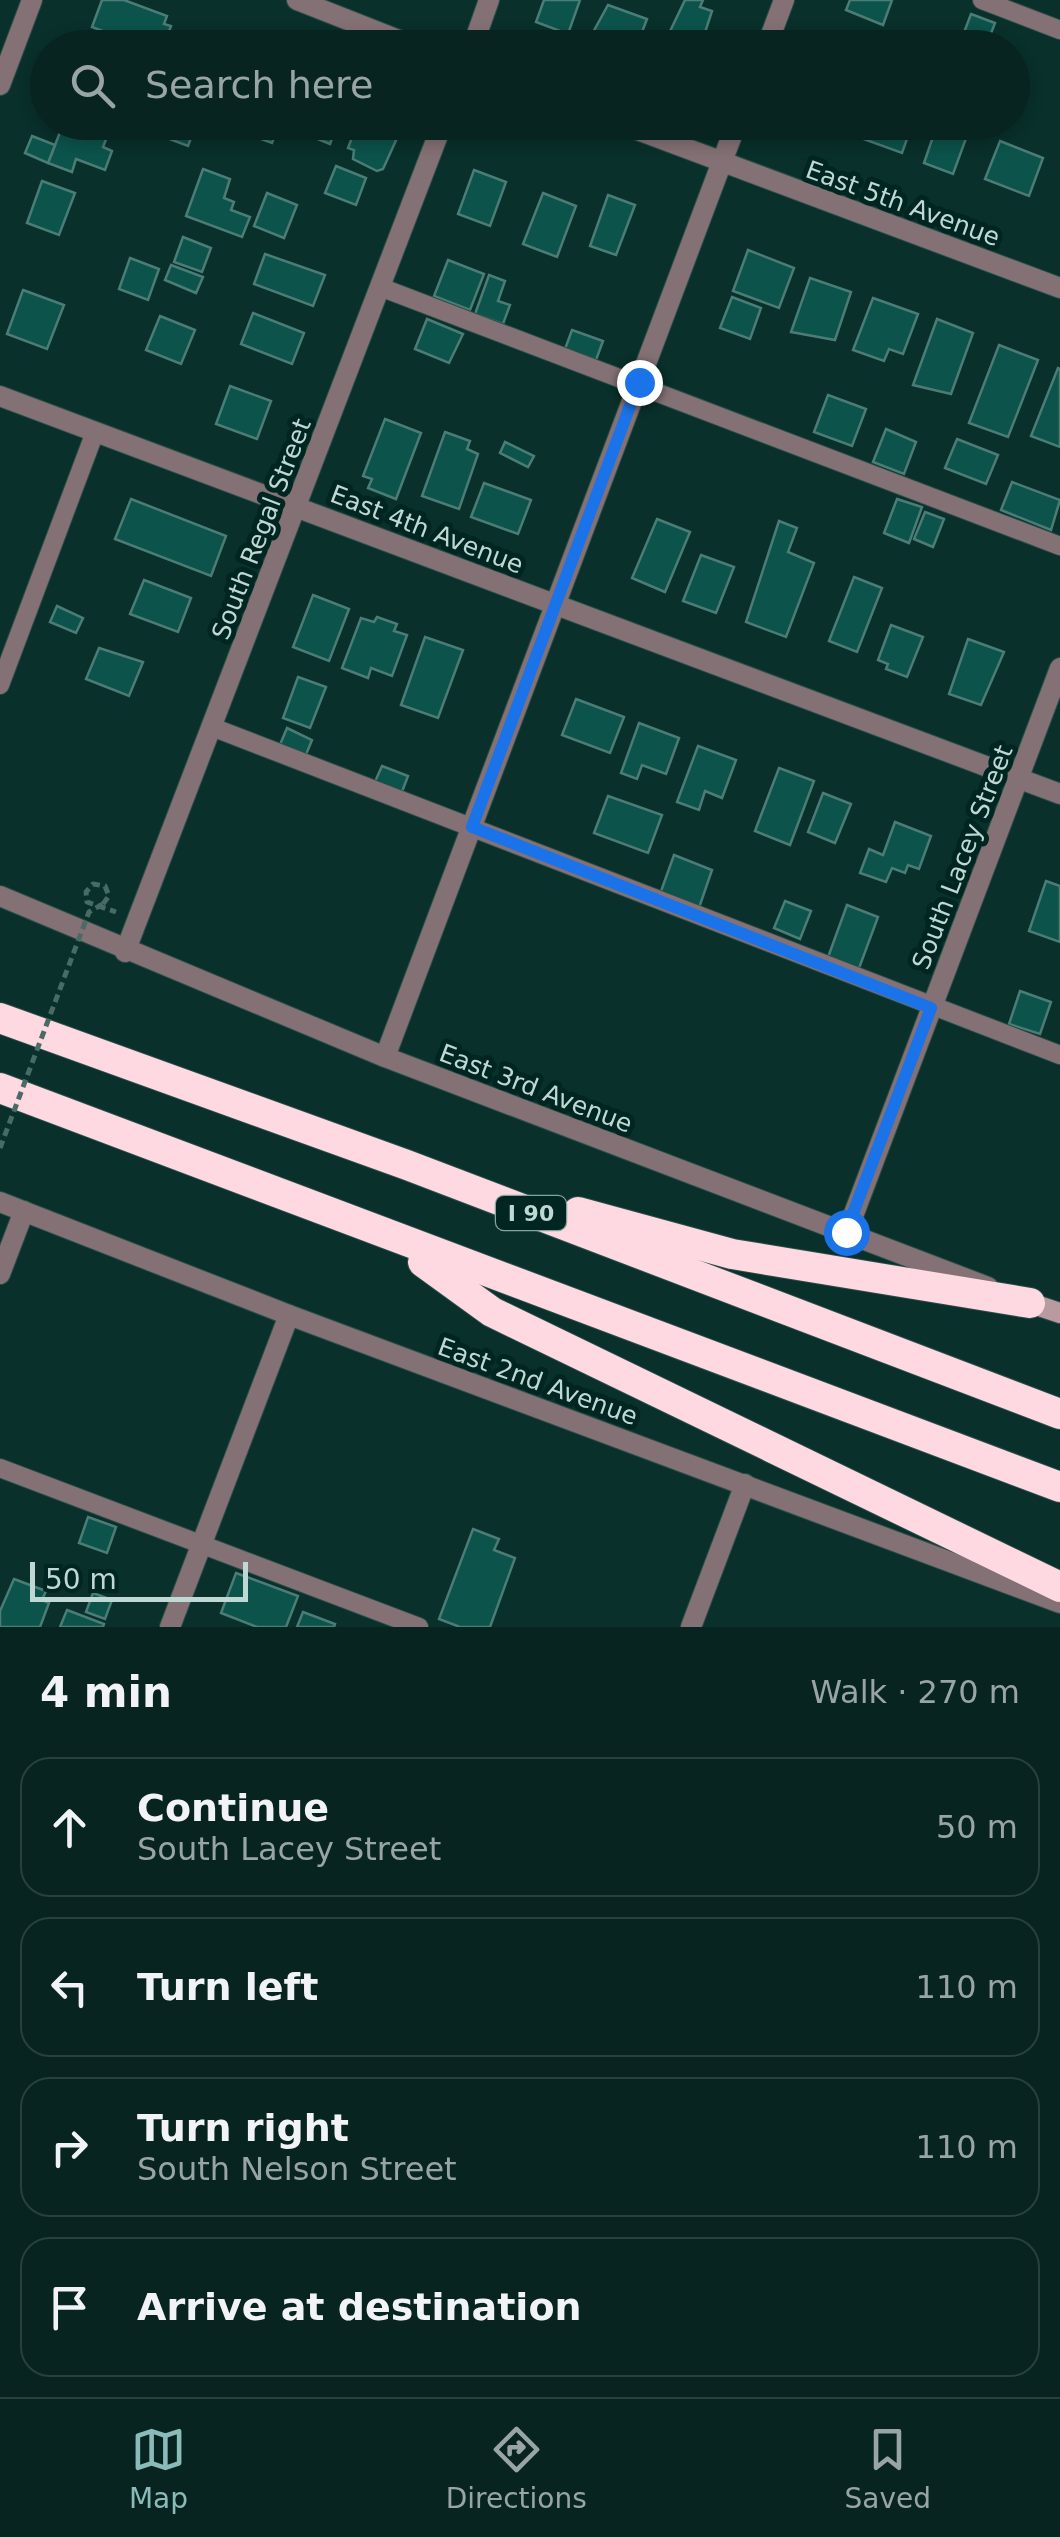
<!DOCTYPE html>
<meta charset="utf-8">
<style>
body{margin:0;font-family:"DejaVu Sans",sans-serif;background:#15302d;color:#f1f3f6}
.scale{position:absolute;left:30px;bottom:25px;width:218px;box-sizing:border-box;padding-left:10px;border:5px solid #bfd8d4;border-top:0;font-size:28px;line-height:35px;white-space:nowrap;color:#bfd8d4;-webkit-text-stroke:8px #002622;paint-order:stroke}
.stop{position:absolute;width:30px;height:30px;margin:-22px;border:8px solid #1a73e8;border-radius:50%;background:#fff}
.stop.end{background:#1a73e8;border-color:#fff;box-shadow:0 2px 10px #0008}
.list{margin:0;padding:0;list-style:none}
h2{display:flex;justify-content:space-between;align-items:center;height:130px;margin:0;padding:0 40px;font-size:42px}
h2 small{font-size:32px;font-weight:400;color:#98a4a5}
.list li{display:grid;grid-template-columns:65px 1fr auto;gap:30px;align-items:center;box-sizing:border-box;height:140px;margin:0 20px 20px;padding:0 20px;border:2px solid #28413e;border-radius:30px}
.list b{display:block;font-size:38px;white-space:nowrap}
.list p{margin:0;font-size:32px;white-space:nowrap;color:#98a4a5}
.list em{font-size:32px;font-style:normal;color:#98a4a5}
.icon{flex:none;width:55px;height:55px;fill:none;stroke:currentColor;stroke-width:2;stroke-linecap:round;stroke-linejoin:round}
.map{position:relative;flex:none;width:1060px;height:1627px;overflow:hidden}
.search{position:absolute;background:#072420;box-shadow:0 5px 15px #0003;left:30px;right:30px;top:30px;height:110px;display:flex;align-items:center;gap:25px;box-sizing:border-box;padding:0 35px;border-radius:55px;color:#98a4a5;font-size:38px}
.sheet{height:770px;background:#072420}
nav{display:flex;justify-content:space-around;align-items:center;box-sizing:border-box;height:140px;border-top:2px solid #28413e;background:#072420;font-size:28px;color:#98a4a5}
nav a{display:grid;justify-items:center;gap:5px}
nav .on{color:#8bbbb9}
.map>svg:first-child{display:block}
</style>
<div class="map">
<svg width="1060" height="1627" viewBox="0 0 1060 1627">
<rect width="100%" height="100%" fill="#09302b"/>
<g fill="#0c534b" stroke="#4b7c75" stroke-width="2.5">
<polygon points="102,0 124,0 167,16 164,24 171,26 163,48 147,48 92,27"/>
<polygon points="544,0 580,0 568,34 536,22"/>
<polygon points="685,0 703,0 700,7 712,11 700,48 662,48"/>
<polygon points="850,0 892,0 883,25 846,10"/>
<polygon points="608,5 647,19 636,48 591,36"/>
<polygon points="971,14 995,23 987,44 963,35"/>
<polygon points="64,122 86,122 109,132 103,147 112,151 105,170 76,159 72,172 48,163"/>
<polygon points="160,122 197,122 188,146 156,134"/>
<polygon points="246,122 280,122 272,143 242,132"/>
<polygon points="299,122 338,122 330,144 296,130"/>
<polygon points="358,122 403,125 383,169 377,171 353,159 354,150 348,148"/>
<polygon points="809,122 844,122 839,134"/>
<polygon points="863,122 913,122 902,153 858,137"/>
<polygon points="938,122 972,122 953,174 924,163"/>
<polygon points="32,136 55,145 48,163 25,153"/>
<polygon points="1000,141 1043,158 1029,196 985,179"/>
<polygon points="336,166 366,178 356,205 325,193"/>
<polygon points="203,169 230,179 224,198 234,202 231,210 250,217 242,237 186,216"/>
<polygon points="474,170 506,182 490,226 458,214"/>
<polygon points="42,181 75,193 59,235 27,223"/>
<polygon points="267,193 297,205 284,238 254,226"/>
<polygon points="543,193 576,206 557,257 523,244"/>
<polygon points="608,195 635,205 616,255 590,246"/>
<polygon points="183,237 211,248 202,272 174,262"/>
<polygon points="748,250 794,268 779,308 733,291"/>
<polygon points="265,254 325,275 313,306 254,284"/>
<polygon points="130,258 159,269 148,300 119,289"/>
<polygon points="448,260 484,274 470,310 434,296"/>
<polygon points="171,265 203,277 196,293 165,280"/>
<polygon points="489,275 505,281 498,301 510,305 503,324 475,314"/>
<polygon points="810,278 851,292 835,340 791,332"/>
<polygon points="23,290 64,305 47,349 7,334"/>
<polygon points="732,297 761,308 750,339 720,328"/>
<polygon points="873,298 918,314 903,354 889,349 884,361 853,350"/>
<polygon points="253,313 304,333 292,364 241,344"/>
<polygon points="160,316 195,330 181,364 146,350"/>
<polygon points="427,319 463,334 449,363 415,349"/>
<polygon points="937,319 973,333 951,394 913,385"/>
<polygon points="572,330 603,341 596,360 565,349"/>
<polygon points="999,345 1038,360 1008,437 969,423"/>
<polygon points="1058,368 1060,369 1060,447 1031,436"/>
<polygon points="230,386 271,401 257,439 216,424"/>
<polygon points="828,395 866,409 852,446 814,432"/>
<polygon points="385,419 421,433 396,499 368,488 372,479 363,476"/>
<polygon points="886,429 916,442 904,474 873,462"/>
<polygon points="445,432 470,441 467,449 478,454 459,509 422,496"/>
<polygon points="957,439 998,455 986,484 945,468"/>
<polygon points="505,442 534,456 528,467 500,453"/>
<polygon points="1012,482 1060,500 1051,530 1001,510"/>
<polygon points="484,483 531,500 518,534 471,517"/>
<polygon points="131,499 226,536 211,576 115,539"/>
<polygon points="897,499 922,507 909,543 884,533"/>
<polygon points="925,512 944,519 933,547 914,539"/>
<polygon points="657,519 690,532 665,592 632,578"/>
<polygon points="779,521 797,528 788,552 814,563 786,637 746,622"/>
<polygon points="701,555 734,567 716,613 683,601"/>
<polygon points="854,577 882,588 857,652 829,641"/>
<polygon points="144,580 191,598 178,632 130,614"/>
<polygon points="313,595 349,609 329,661 293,647"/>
<polygon points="57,606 83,618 76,633 50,622"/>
<polygon points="377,617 397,624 394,631 407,635 392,676 371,668 368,678 342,668 361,618 374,622"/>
<polygon points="891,625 923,637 907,677 886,669 888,664 878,660"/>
<polygon points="425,637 463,650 438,718 401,705"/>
<polygon points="968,639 1004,652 981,705 949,694"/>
<polygon points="99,648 143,662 129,696 86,679"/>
<polygon points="298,677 326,687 310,728 283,718"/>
<polygon points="576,699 624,717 610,753 562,735"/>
<polygon points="639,723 679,738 666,774 642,765 637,779 621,773"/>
<polygon points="287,728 312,740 305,757 279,747"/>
<polygon points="698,746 736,760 722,798 705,791 699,810 677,802"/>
<polygon points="382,766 408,776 400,797 373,786"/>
<polygon points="779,768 814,781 790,845 755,831"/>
<polygon points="823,793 851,804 835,843 808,832"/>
<polygon points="608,796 662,815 648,853 594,833"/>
<polygon points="895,822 931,836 919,869 908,865 905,873 892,868 886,882 860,873 869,849 883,855"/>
<polygon points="674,855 712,870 699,908 660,894"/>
<polygon points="1046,881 1060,886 1060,942 1029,931"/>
<polygon points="785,901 811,911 800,939 774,928"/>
<polygon points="847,905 878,917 858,971 827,960"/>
<polygon points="1020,991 1051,1002 1040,1034 1009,1024"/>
<polygon points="88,1517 116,1527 107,1553 79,1543"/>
<polygon points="473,1529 499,1539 494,1550 515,1558 490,1627 460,1627 439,1619"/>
<polygon points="236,1573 298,1596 286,1627 257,1627 221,1613"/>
<polygon points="14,1579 46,1591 42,1600 49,1603 40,1627 0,1627 0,1611"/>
<polygon points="93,1593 112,1600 105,1619 86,1612"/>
<polygon points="67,1610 104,1624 103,1627 60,1627"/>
<polygon points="303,1612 335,1624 334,1627 297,1627"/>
</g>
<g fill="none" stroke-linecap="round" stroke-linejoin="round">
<defs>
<g id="service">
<polyline points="982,0 1060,30"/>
<polyline points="380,287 1060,546"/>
<polyline points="0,685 95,432"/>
<polyline points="212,727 1060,1055"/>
<polyline points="0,1468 419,1627"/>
</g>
<g id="minor">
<polyline points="472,48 489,0"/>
<polyline points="766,48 784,0"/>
<polyline points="0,85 32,0"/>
<polyline points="0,396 1060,794"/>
<polyline points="125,952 443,122"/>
<polyline points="385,1057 737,122"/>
<polyline points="847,1232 1060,668"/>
<polyline points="0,1274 24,1211"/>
<polyline points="170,1627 289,1315"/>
<polyline points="691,1627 745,1484"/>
</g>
<g id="tertiary">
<polyline points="297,0 419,48"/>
<polyline points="616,122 1060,288"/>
<polyline points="0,896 385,1057 988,1287"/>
<polyline points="0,1202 289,1315 1060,1603"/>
</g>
<polyline id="secondary" points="1030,1303 1060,1313"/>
<g id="motorway">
<polyline points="0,1018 407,1165 1060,1414"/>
<polyline points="0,1088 1060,1487"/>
<polyline points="578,1212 732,1254 1030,1303"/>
<polyline points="423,1262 492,1312 1060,1587"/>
</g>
</defs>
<use href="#service" stroke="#2a4e49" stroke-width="20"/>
<use href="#minor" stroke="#2a4e49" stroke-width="22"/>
<use href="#tertiary" stroke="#2a4e49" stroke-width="22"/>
<use href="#secondary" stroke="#2a4e49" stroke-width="22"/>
<use href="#motorway" stroke="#2a4e49" stroke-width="32"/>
<polyline stroke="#496b66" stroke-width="5" stroke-dasharray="8 5" stroke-linecap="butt" points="103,904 109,896 105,886 93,884 86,892 87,902 116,912"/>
<use href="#service" stroke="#847175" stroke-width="18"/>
<use href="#minor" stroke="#847175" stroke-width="20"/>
<use href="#tertiary" stroke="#847175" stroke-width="20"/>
<use href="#secondary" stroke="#b89aa0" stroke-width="20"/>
<use href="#motorway" stroke="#ffd9e1" stroke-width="30"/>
<polyline stroke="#496b66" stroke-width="5" stroke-dasharray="8 5" stroke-linecap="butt" points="0,1148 89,912 103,904"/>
</g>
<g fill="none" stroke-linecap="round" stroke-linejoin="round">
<polyline stroke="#1a73e8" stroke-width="12" points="639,382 472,827 931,1008 846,1232"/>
</g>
<g text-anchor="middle" stroke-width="10" stroke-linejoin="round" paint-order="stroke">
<rect fill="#002622" stroke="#86a39f" stroke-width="2.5" x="496" y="1196" width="70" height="34" rx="8"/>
<g font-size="22" font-weight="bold" fill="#bfd8d4">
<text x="531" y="1221">I 90</text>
</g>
<g font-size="25" fill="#bfd8d4" stroke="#002622">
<text transform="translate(903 203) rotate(20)" y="9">East 5th Avenue</text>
<text transform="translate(261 529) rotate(-69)" y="9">South Regal Street</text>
<text transform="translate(427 529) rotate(21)" y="9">East 4th Avenue</text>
<text transform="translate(962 857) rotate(-69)" y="9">South Lacey Street</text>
<text transform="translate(536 1088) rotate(21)" y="9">East 3rd Avenue</text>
<text transform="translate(538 1381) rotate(20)" y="9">East 2nd Avenue</text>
</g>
</g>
</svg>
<div class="scale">50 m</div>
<div class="stop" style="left:846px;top:1232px"></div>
<div class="stop end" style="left:639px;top:382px"></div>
<div class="search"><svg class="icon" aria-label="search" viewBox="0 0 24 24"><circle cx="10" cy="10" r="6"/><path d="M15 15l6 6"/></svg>Search here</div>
</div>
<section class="sheet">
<h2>4 min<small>Walk · 270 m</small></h2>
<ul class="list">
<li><svg class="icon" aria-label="ahead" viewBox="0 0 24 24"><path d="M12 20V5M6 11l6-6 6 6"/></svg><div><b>Continue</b><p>South Lacey Street</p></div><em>50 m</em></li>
<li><svg class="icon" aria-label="left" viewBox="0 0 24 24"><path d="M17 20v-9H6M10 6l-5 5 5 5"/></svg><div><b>Turn left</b></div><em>110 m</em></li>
<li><svg class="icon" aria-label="right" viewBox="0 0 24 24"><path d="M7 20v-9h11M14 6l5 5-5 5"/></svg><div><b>Turn right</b><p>South Nelson Street</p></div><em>110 m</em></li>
<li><svg class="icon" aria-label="arrive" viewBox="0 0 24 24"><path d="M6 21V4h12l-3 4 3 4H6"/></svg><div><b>Arrive at destination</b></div></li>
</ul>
</section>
<nav>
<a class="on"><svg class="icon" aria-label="map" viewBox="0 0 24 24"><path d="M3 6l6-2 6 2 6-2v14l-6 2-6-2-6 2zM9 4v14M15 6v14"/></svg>Map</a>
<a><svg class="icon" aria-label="directions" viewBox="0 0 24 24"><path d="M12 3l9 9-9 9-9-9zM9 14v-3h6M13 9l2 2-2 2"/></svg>Directions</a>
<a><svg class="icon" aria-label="saved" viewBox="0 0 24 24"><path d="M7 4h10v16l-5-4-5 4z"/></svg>Saved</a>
</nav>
